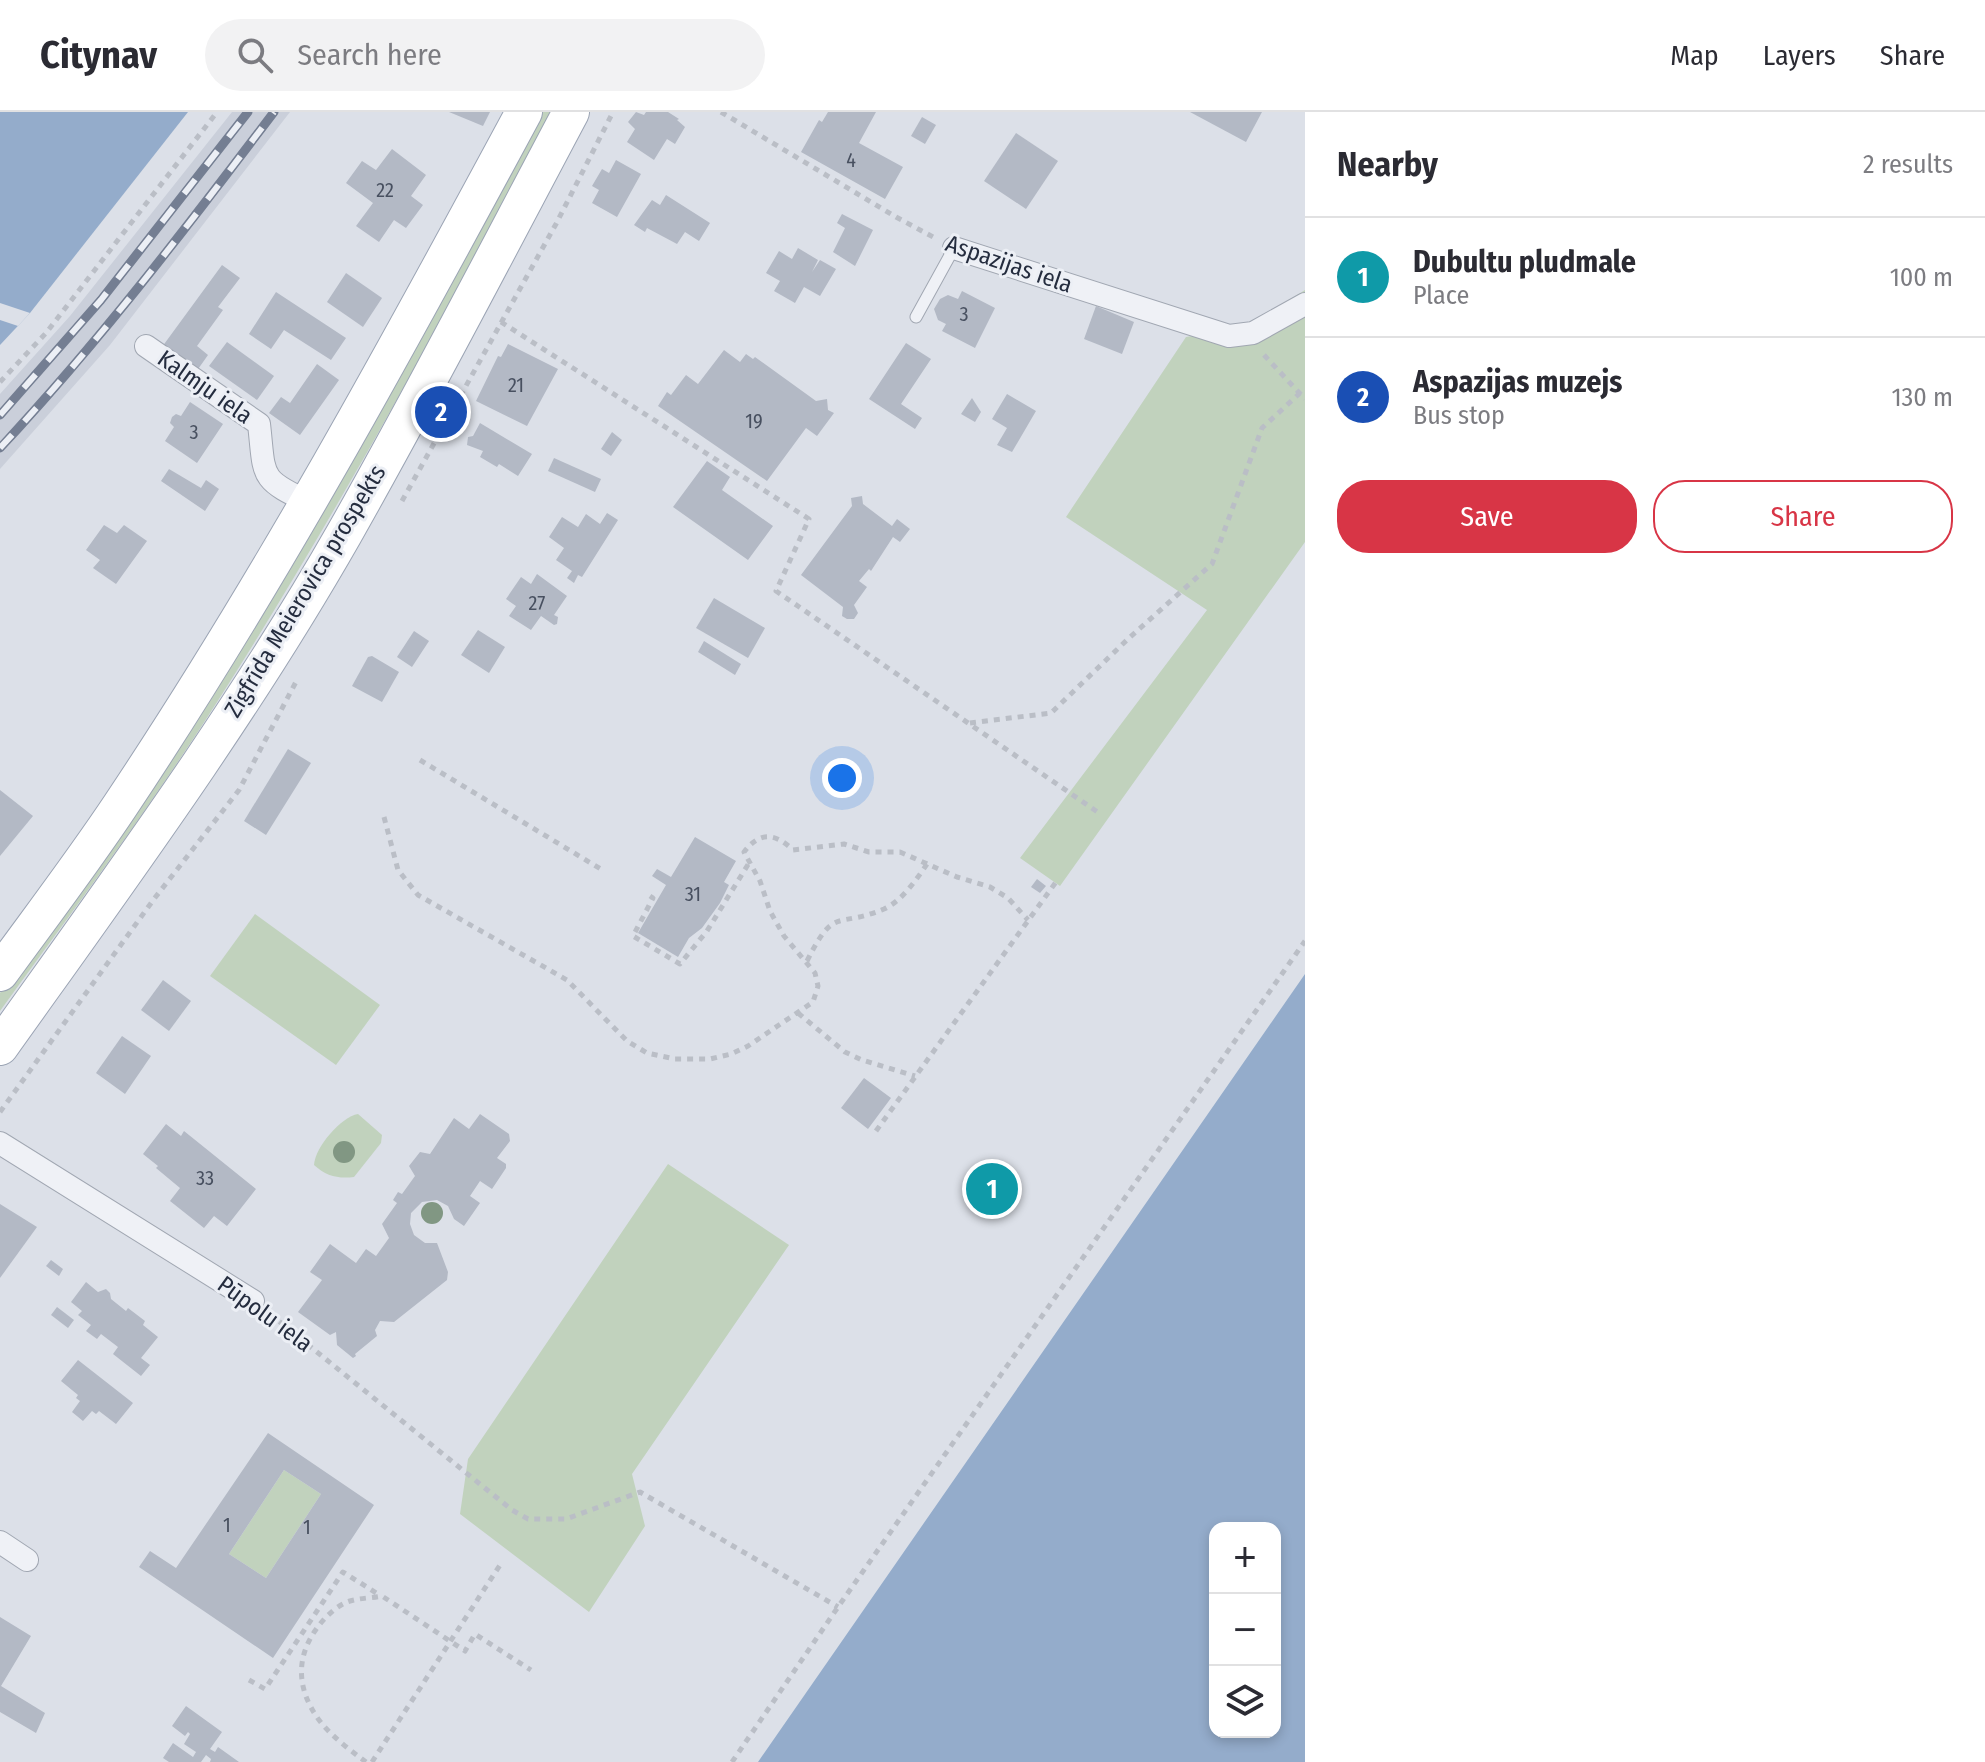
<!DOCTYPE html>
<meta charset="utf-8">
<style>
body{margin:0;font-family:"Fira Sans Condensed",sans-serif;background:#f2f2f3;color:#2b2b33}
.controls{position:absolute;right:24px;bottom:24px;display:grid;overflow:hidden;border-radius:16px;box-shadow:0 4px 12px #0003}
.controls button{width:72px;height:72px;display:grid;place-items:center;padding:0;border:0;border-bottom:2px solid #e1e1e2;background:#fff;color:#2b2b33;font:40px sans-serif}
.you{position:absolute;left:842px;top:666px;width:28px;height:28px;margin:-20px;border:6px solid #fff;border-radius:50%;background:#1a73e8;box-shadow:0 0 0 12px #1a73e833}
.badge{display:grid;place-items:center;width:52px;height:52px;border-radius:50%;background:#d83546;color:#fff;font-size:26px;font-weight:700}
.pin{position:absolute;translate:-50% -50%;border:4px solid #fff;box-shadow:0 2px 8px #0006}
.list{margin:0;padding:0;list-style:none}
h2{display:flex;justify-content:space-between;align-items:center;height:104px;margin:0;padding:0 32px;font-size:34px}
h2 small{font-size:26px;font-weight:400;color:#7c7c81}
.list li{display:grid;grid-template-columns:52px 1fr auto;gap:24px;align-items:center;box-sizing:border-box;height:120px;padding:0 32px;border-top:2px solid #e1e1e2}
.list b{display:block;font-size:30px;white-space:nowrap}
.list p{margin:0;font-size:26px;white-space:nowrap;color:#7c7c81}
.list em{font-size:26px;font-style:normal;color:#7c7c81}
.actions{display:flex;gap:16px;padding:24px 32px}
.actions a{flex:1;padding:18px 0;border:2px solid #d83546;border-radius:32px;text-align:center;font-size:28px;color:#d83546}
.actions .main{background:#d83546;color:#fff}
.icon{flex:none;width:44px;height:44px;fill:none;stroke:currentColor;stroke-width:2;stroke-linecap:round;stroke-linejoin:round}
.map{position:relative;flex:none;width:1305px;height:1650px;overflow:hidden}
header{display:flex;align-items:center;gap:48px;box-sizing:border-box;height:112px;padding:0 40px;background:#fff;border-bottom:2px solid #e1e1e2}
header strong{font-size:38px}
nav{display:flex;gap:44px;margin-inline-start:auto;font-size:28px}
.search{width:560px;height:72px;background:#f2f2f3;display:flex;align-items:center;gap:20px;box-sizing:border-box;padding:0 28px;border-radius:44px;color:#7c7c81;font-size:30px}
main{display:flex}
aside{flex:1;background:#fff}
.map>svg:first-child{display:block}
</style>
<header>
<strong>Citynav</strong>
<div class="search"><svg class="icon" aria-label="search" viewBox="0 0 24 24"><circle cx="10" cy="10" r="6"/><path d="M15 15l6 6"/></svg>Search here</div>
<nav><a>Map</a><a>Layers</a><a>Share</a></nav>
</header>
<main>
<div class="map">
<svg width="1305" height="1650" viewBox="0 0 1305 1650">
<rect width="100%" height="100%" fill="#dce0e8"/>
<polygon fill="#cacfda" points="232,0 290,0 110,233 0,357 0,282 70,204"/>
<g fill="#c1d2bd">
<path d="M542,0h12c-107,199 -214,397 -335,587 -68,107 -144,209 -219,312v-18l109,-151 302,-486z"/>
<polygon points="1305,178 1305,430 1060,774 1020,746 1207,498 1066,405 1186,225 1246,215"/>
<polygon points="255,802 380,893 336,953 210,864"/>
<path d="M358,1002l24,21 -1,8 -27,34c-16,2 -28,-1 -40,-12 1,-18 27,-48 44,-51z"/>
<polygon points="668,1052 789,1133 632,1362 645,1414 589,1500 460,1402 468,1347"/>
<polygon points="284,1358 321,1382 266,1466 229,1442"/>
</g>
<g fill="#94accb" fill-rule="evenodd">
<polygon points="0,0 188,0 30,201 0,233"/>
<path d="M1305,862v788h-547zM1275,1416v204h-60v-204z"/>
</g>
<polygon fill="#dce0e8" points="0,191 30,201 18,214 0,208"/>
<g fill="#b3b9c5" fill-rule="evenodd">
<polygon points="449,0 490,0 483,14"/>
<polygon points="636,0 644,3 646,0 668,0 679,7 677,8 685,15 675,32 667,27 654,48 627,30 635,17 628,10"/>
<polygon points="828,0 876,0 859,31 903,55 885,87 801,40 819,8 822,10"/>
<polygon points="1190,0 1262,0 1246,30"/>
<polygon points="922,5 936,13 925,32 911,24"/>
<polygon points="1016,21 1058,49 1026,97 984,69"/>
<polygon points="392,37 426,63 411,84 423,93 406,116 394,108 379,130 356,114 373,91 346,71 362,49 376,58"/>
<polygon points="616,48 641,62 617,105 592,91 599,78 592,74 602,57 609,61"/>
<polygon points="666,83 710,111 699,129 685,120 677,132 647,116 645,120 634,113 652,88 660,93"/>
<polygon points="842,102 873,118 855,154 833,140 845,116 837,111"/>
<polygon points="798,136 818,148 812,160 820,148 836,157 820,184 804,175 795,191 774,179 780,169 766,161 779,139 792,147"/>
<polygon points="222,153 240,166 218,195 223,198 197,234 208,243 196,260 162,235"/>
<polygon points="346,161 382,186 363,215 327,190"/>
<polygon points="962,179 995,196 975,236 942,219 946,212 938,208 934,197 940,187 948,183 958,187"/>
<polygon points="276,180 346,226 331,248 284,218 271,237 249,222"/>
<polygon points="1096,194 1134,210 1122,242 1084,227"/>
<polygon points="227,230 274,264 257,288 209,254"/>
<polygon points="906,231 931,247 901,292 922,306 915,317 869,287"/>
<polygon points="508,232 558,257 527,314 476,289 498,244 501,245"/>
<polygon points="724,238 740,250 746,242 753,247 755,245 816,289 827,287 828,298 834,301 817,324 806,316 767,369 658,294 667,280 671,283 686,263 698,272"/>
<polygon points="317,252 339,268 300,323 269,301 281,285 290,291"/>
<polygon points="1007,282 1036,299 1012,340 997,333 1007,316 992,307"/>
<polygon points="972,286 981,300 975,310 961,302"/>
<polygon points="190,290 223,312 197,351 165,329 174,315 170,311 172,305 176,302 181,304"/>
<polygon points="480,311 532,342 518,364 499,352 497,355 480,345 483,339 467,333 468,325 473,324"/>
<polygon points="612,320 622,328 611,344 601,337"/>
<polygon points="554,346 601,367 595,380 548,359"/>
<polygon points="707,349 730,365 722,378 773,414 748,448 673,395"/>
<polygon points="169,357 201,376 206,368 219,377 205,399 161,369"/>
<polygon points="862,384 863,392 892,414 897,407 910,417 900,430 893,425 871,459 869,457 859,469 867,475 854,493 858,501 854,507 847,507 842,504 843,495 801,463 852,394 851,386"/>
<polygon points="607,401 618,408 582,465 578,463 574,471 567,466 572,459 556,448 564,436 549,425 562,405 578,415 586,402 600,412"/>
<polygon points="104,413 117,421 124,413 147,429 116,472 93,456 100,448 86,438"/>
<polygon points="537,462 567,484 554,503 558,505 557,512 554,513 541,504 531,518 509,504 516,494 506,487 521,465 531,472"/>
<polygon points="714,486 765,516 748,546 696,516"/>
<polygon points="478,518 505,535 489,561 461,543"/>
<polygon points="414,519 429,529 412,555 397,545"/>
<polygon points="704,529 741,552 735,563 698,540"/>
<polygon points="372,544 399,560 382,590 352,574 368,545"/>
<polygon points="288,637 311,651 266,723 244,709"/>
<polygon points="0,678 33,704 0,744"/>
<polygon points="695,725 736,749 724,770 729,773 720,791 702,816 689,826 678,845 638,821 666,773 652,764 657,757 671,765"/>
<polygon points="1037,767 1046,774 1040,781 1031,775"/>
<polygon points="163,868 191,889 169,919 141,898"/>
<polygon points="122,924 151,944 125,982 96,961"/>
<polygon points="864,966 891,986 868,1017 841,996"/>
<polygon points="480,1002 509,1022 510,1029 497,1046 506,1052 506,1056 492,1077 480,1069 470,1084 480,1091 464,1114 454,1107 448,1094 437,1088 422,1090 411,1101 410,1112 414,1123 425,1131 437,1131 448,1160 447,1168 394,1210 380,1209 375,1218 377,1224 355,1242 356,1244 353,1246 337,1233 336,1220 330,1223 298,1200 322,1168 310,1160 330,1132 356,1151 366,1137 376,1144 389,1126 382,1112 397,1091 393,1088 398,1080 402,1082 415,1064 409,1054 420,1040 430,1042 454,1006 469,1017"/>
<polygon points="166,1012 181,1024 184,1019 256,1077 227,1114 214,1104 204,1116 170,1089 180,1076 156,1056 158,1054 143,1042"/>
<polygon points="0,1092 37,1115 0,1166"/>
<polygon points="51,1148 63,1157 59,1164 46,1154"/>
<polygon points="86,1170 98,1180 106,1177 110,1181 111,1187 126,1199 128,1196 145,1209 143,1213 158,1225 141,1246 150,1253 141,1264 113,1242 118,1235 101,1222 97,1227 86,1219 91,1213 78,1203 82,1199 71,1190"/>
<polygon points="57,1195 74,1208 68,1216 51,1203"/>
<polygon points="78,1248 133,1291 116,1312 99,1299 96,1302 92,1299 83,1309 72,1300 80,1289 76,1286 78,1283 61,1269"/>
<path d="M268,1321l106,72 -101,153 -134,-91 11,-16 26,17zM284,1358l37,24 -55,84 -37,-24z"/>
<polygon points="0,1505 31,1524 1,1574 45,1601 36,1621 0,1600"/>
<polygon points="186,1594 222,1620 210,1637 215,1640 218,1635 239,1650 210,1650 211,1647 206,1643 201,1650 169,1650 163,1646 173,1631 193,1645 196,1640 184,1632 190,1622 188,1620 185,1624 172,1614"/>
</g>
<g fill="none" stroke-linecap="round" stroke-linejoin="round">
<defs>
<polyline id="lane" points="916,205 954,136"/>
<g id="street">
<polyline points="954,136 1229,224 1253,221 1305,192"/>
<path d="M146,234l113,78c6,52 -1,55 50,78"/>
<polyline points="0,1031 253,1189"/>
<polyline points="0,1430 27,1448"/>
</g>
<g id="primary">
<path d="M0,861c40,-55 82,-110 120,-167 149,-223 277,-458 404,-694"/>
<path d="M0,935c119,-167 242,-334 344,-513 79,-139 152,-281 227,-422"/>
</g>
</defs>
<use href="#lane" stroke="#a1a7b2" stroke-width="13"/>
<use href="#street" stroke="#a1a7b2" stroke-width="24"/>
<use href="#primary" stroke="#9ba4b4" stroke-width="38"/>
<g stroke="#babec6" stroke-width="5" stroke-dasharray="6 6" stroke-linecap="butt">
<polyline points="721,0 896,105 935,126"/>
<polyline points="501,210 809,407 776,479 1099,701"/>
<polyline points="1264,243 1305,287"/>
<polyline points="0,270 46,221 217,0"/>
<polyline points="402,389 556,112 613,0"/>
<polyline points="970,611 1051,601 1129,526 1212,452 1262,316 1300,281 1305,280"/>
<polyline points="420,648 604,759"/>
<path d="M384,705l14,53 20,25 149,85 60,61 20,12 28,6h35l21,-5 17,-8 65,-44 5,-16 -3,-13 -31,-37 -14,-25 -10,-30 -16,-29c16,-21 31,-19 49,-2l51,-6 25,8h31l57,25 33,10 18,11 20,22"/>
<polyline points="650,784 653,786 633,824 680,852 707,819 749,751"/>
<path d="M807,849c28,-56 29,-32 77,-52 18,-8 32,-29 43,-45"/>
<polyline points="798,901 845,940 862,948 915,964"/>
<polyline points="0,1000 154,787 239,678 298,566"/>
<polyline points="876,1019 1056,770"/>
<polyline points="270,1202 512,1398 528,1407 566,1407 640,1380 838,1495"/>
<polyline points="249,1568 265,1577 343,1460 381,1484"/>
<path d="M366,1650c-16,-12 -34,-25 -47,-42 -22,-30 -24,-62 -2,-92 8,-11 20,-23 33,-27 10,-3 22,-3 32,-5l83,55 10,-17 56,36"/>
<polyline points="372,1650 500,1453"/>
<polyline points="732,1650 838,1495 1305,829"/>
</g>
<use href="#lane" stroke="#eff1f6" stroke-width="11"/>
<use href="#street" stroke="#eff1f6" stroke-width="22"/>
<use href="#primary" stroke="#fff" stroke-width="36"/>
<defs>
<g id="rail">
<polyline points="0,303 101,188 248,0"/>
<path d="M0,336c99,-106 187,-221 274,-336"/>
</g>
</defs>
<use href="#rail" stroke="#747e92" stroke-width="9"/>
<use href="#rail" stroke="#eceff5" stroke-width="6" stroke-dasharray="18" stroke-linecap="butt"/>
</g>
<g fill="#819783">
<circle cx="344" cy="1040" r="11"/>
<circle cx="432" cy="1101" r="11"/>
</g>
<g text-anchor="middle" stroke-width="6" stroke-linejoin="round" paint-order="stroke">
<g font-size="20" fill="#485060">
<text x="851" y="55">4</text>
<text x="385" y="85">22</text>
<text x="964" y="209">3</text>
<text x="516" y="280">21</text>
<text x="754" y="316">19</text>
<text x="194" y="327">3</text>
<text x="537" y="498">27</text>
<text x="693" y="789">31</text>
<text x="205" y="1073">33</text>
<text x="227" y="1420">1</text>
<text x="307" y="1422">1</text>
</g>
<g font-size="24" fill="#252d3f" stroke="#eceff5">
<text transform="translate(1009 152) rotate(19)" y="8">Aspazijas iela</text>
<text transform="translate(205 275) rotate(35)" y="8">Kalmju iela</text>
<text transform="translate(305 479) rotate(-59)" y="8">Zigfrīda Meierovica prospekts</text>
<text transform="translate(265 1202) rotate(36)" y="8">Pūpolu iela</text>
</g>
</g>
</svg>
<div class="controls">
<button>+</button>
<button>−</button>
<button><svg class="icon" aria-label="layers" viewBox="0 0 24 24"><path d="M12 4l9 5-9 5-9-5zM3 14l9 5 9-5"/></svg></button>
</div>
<div class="you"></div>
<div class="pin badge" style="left:992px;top:1077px;background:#0f9aa8">1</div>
<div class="pin badge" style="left:441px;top:300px;background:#1a4fb4">2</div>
</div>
<aside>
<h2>Nearby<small>2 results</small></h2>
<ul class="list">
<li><span class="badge" style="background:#0f9aa8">1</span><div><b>Dubultu pludmale</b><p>Place</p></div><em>100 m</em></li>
<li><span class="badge" style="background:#1a4fb4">2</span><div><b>Aspazijas muzejs</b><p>Bus stop</p></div><em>130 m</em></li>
</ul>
<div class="actions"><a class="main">Save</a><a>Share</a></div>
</aside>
</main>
